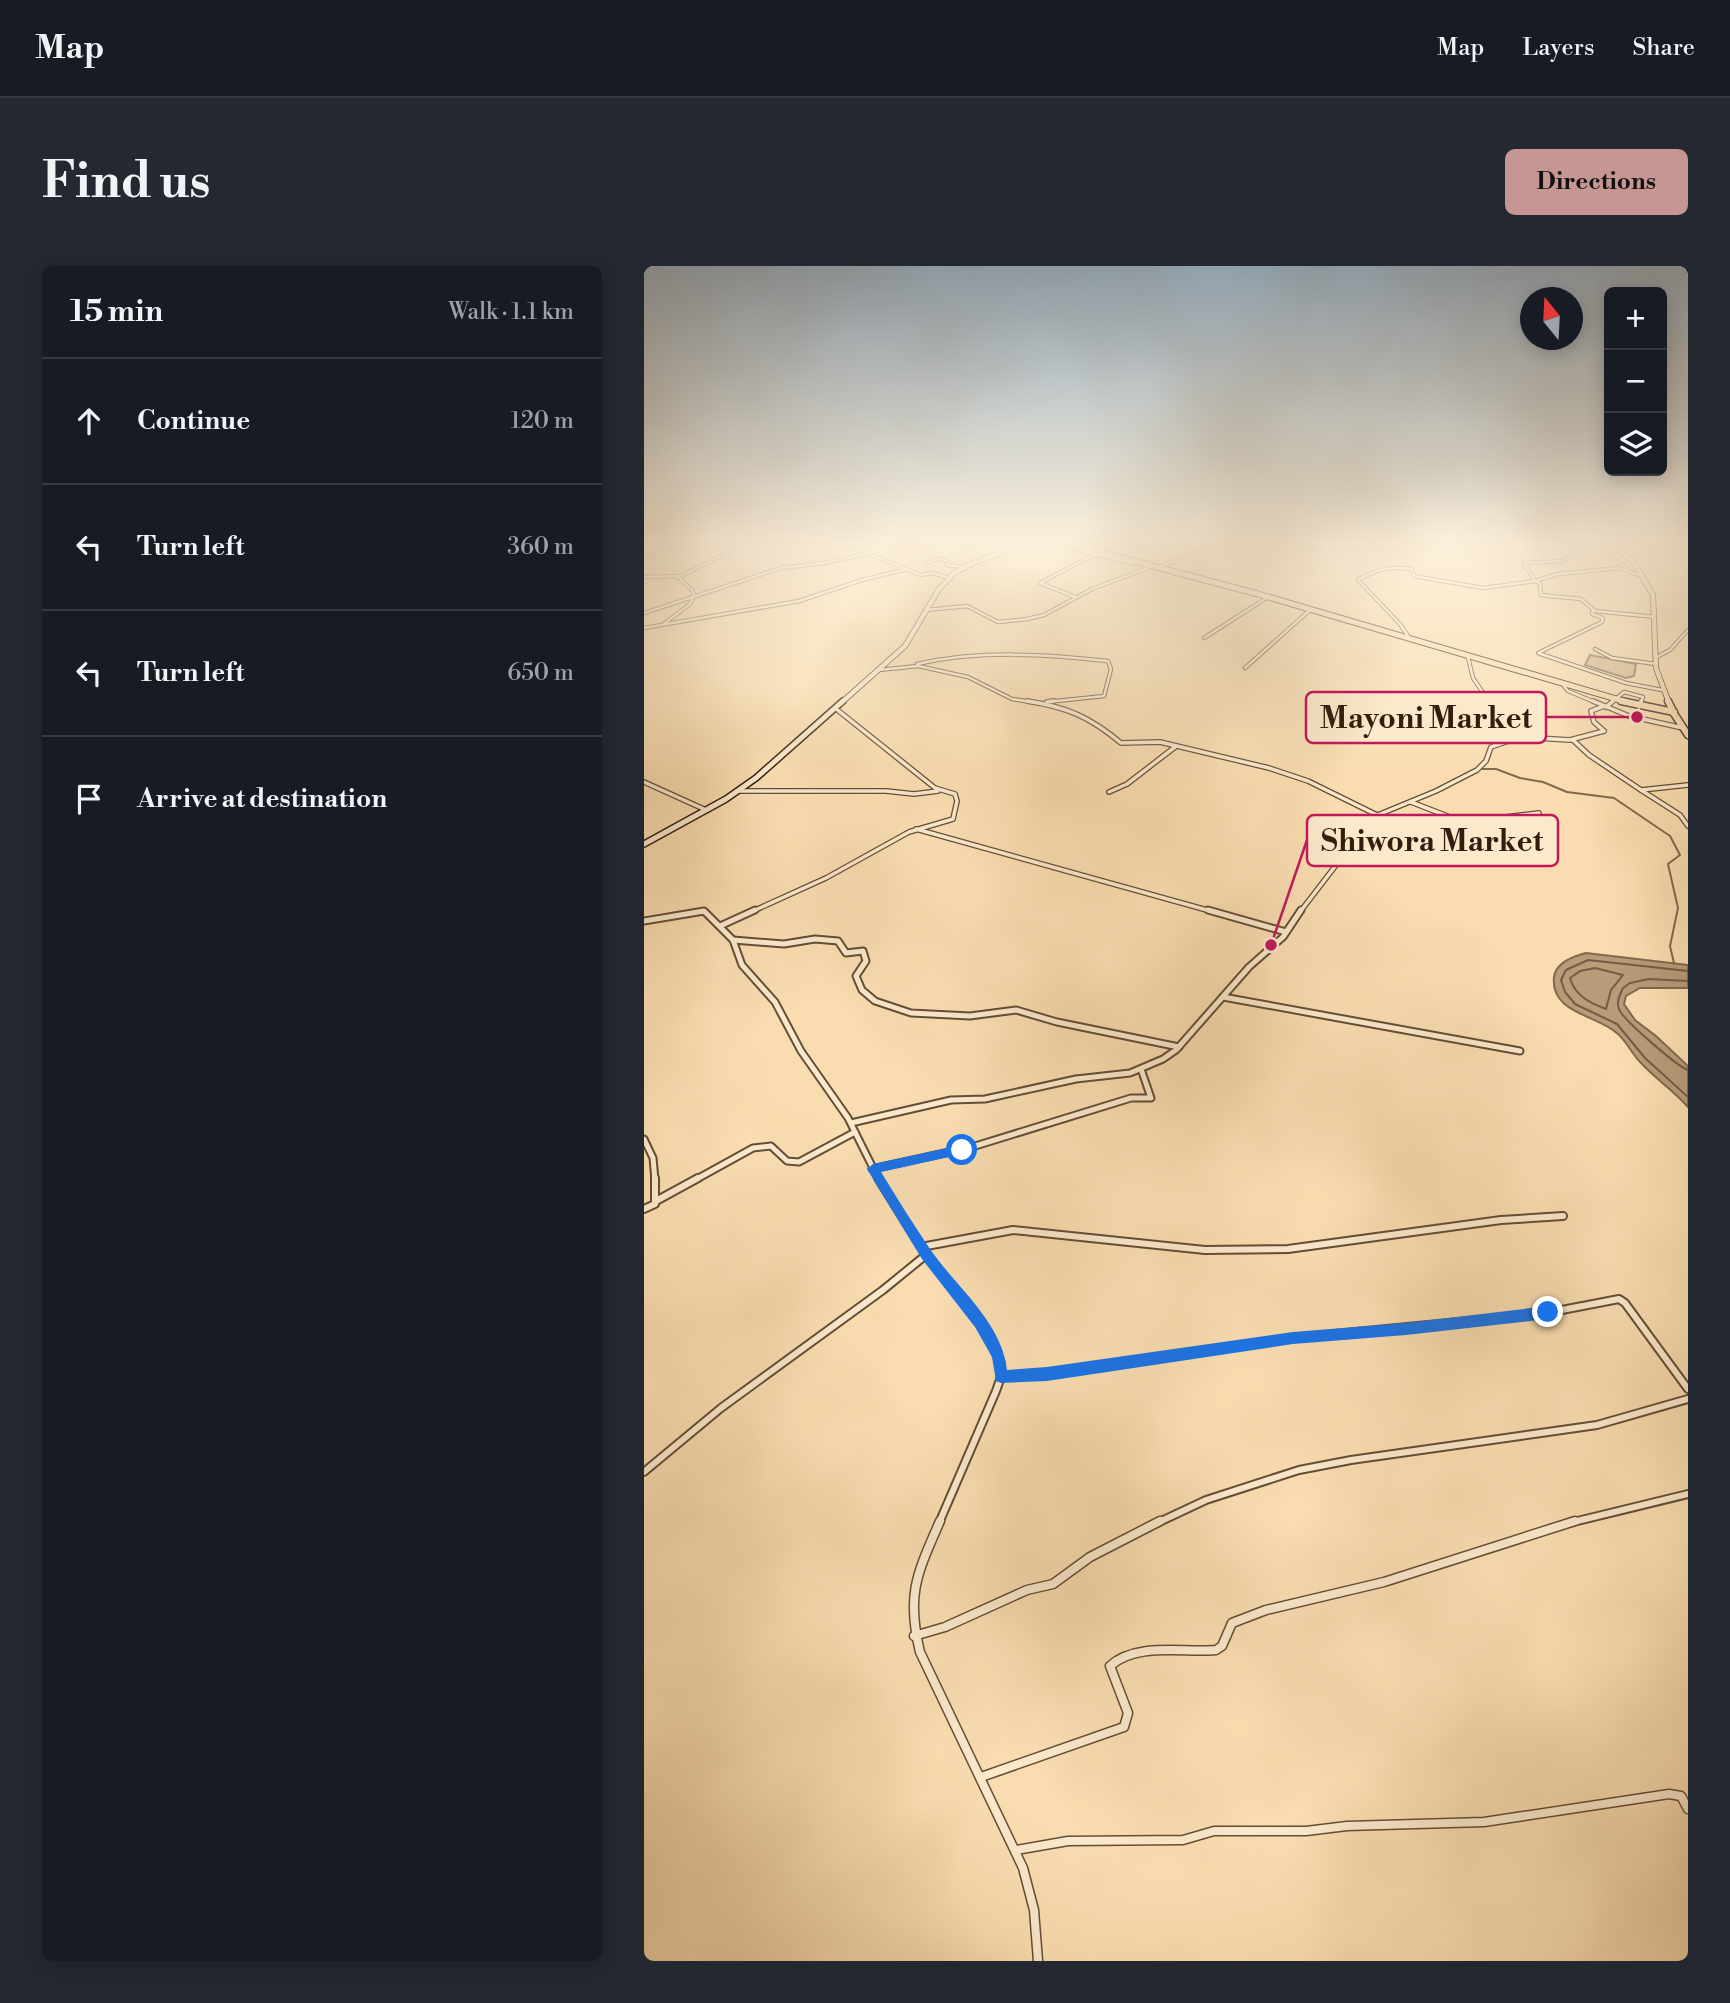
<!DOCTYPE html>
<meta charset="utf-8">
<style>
body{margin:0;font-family:"Libre Bodoni",serif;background:#242831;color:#f1f3f6}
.controls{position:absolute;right:21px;top:21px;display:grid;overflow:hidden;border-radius:10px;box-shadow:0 4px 18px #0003}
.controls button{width:63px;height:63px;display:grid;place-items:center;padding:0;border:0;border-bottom:2px solid #363941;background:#171b24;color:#f1f3f6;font:35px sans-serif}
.compass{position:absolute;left:876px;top:21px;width:63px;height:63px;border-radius:50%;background:#171b24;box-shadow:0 4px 18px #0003;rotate:342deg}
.stop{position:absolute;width:21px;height:21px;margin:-16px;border:5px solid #1a73e8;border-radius:50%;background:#fff}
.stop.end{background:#1a73e8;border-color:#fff;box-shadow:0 2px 7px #0008}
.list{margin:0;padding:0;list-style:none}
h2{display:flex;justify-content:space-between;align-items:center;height:91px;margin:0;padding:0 28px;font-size:30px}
h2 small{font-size:23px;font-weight:400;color:#9ea1a6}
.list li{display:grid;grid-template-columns:46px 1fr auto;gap:21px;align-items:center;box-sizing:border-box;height:126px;padding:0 28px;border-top:2px solid #363941}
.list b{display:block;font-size:26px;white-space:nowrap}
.list em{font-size:23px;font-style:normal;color:#9ea1a6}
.icon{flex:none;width:38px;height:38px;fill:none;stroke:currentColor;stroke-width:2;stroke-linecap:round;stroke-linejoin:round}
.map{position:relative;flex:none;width:1044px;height:1695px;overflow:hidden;border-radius:10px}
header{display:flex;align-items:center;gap:42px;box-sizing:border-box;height:98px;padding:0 35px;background:#171b24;border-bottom:2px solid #363941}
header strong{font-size:33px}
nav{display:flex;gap:38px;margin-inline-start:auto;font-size:24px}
.intro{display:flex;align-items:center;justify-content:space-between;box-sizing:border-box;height:168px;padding:0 42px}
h1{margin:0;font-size:49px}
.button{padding:18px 32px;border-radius:10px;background:#c59692;color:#111;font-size:24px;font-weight:700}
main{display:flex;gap:42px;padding:0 42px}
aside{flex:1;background:#171b24;border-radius:10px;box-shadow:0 4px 18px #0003}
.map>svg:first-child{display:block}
</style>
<header>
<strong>Map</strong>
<nav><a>Map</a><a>Layers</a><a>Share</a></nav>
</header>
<div class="intro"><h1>Find us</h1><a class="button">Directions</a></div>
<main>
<aside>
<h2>15 min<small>Walk · 1.1 km</small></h2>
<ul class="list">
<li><svg class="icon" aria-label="ahead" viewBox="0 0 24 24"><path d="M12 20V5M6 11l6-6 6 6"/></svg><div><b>Continue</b></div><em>120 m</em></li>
<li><svg class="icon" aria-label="left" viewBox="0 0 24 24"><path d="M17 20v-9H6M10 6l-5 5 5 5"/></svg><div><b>Turn left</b></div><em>360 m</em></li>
<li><svg class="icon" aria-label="left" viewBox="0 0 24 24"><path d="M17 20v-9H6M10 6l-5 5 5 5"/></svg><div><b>Turn left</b></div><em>650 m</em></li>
<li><svg class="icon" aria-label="arrive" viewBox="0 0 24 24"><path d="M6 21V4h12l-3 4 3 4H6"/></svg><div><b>Arrive at destination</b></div></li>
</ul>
</aside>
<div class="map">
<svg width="1044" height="1695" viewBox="0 0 1044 1695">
<rect width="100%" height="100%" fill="#f9ddb0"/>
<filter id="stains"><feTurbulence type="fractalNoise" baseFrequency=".00286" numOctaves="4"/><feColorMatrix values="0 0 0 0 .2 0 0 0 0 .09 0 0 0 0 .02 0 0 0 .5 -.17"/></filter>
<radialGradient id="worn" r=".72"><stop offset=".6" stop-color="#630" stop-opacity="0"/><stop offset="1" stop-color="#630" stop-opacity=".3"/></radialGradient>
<polygon fill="#d7bc94" stroke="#856c51" stroke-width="2" points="946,389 992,398 990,410 982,412 941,399"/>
<path fill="#b69c79" stroke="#82694e" stroke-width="2" d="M942,687l102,12v23h-48l-14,8 -2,8 11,16 21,16 32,30v41c-14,-16 -32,-28 -47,-44 -9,-9 -14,-21 -23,-29 -19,-19 -68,-20 -64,-57 2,-15 20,-21 32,-24z"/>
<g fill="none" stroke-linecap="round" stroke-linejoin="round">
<g stroke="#745c44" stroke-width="2">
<path d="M951,702l28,7 -12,15 -5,19c-16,-6 -31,-13 -36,-31l10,-7z"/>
<polyline points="1044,705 944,694 922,704 917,714 921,726 931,738 973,758 1001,792 1044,831"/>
<path d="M1044,715l-39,-2 -19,4 -7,5c-3,7 -7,13 -4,21 3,10 59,58 69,61"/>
</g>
<polyline stroke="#82694e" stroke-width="2" points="838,503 852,503 876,512 899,516 923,526 970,532 1026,570 1036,589 1024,598 1034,642 1026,680 1030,697"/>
<defs>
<g id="street-far4">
<polyline points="207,273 208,281 277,309 289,307 304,312"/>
<polyline points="395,273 490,298"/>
<polyline points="942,273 982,302"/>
<polyline points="0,292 58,273"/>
<polyline points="283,297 296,292 304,296 303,299 320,301"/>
<polyline points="515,301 588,273"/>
<polyline points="0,311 37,310 111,273"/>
<polyline points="891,315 914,308 975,302 1000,311"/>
<polyline points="891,315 880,297 919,295 931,287 927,281 950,278"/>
<polyline points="431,331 396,317 451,288"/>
<polyline points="283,344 323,340 354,356 383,353 400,349 448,323 509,300"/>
<polyline points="949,344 948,348 959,352 958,356 894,387 982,417 1018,424"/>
<polyline points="0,347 137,302 180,297 221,288"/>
<polyline points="21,357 46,338 50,330 48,324 34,311"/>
<polyline points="0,362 155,335 218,314 263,303"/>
<polyline points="560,372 624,331"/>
<path d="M766,373l-10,-15 -42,-44c18,-11 34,-14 54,-11l2,7 69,12 53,-7 4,3 1,11 40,4 14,12 60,6"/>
<polyline points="951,383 968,392 1012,398"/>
<polyline points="824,391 829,412 846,437"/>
<polyline points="1011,392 1026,384 1044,364"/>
<path d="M273,398c63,-14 127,-10 191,-3l3,8 -7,27 -57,6"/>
<polyline points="601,402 667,343"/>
<polyline points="235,404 274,400 324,411 368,433 394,437"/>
<polyline points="919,419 924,425 953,437"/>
<polyline points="967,437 980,426 999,431 997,437"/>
</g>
<g id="street-far3">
<path d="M383,435c40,6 63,16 94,42l39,-1 109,26 39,13 69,34"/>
<polyline points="949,435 985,450 1039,462"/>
<polyline points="403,436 410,435"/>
<polyline points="960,440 947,445 950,456 960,465"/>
<polyline points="962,441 969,435"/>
<polyline points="995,441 997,435"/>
<polyline points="876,471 926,474 960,465"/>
<polyline points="929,474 945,489 997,524 1044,519"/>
<polyline points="0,516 62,544"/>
<polyline points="997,524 1036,549 1044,560"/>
<polyline points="95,525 242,525 270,528 294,525"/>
<polyline points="465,526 483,518 531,481"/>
<polyline points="767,536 829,560 853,552 895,547"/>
<polyline points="272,563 570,646"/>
<polyline points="54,646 61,646"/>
<polyline points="107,646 182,612 265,566 309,553 313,535 311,528 291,522 191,442"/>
<polyline points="656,646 729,551 792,525 833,504 842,495 847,481 876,471 845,435"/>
</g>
<g id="street-far2">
<polyline points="564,644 642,666"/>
<polyline points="0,655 60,645 89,674 98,699 131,736 157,785 204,852 235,914"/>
<polyline points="76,660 111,644"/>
<polyline points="89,674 140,678 171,673 194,675 202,687 219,685 222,695 212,710 218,724 231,735 267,747 326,750 372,744 413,756 535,781"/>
<polyline points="579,731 876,785"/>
<polyline points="207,857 307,834 341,833 432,813 486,807 519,793 532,784 605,701 639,671 657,644"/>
<polyline points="0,873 9,892 11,914"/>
<polyline points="228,903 328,881 487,832 507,832 497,803"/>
<polyline points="51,914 109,882 127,880 143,895 155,896 211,866"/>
</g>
<g id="street-far1">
<polyline points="234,912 282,989 336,1057 357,1097 357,1111 352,1125 295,1257"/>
<polyline points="12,935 54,912"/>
<polyline points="0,943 11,938 11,912"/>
<polyline points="277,981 369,964 561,984 644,983 857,954 919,950"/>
<polyline points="357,1111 403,1108 649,1072 897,1048 975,1033 981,1037 1044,1123"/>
<polyline points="0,1206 77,1142 239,1024 282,989"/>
<polyline points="513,1257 562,1234 655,1204 707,1194 953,1159 1044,1133"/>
<polyline points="925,1257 1044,1228"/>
</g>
<g id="street">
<path d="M296,1255c-23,53 -34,73 -20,131l103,216 11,42 4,51"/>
<polyline points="270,1370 301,1361 383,1324 409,1318 446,1291 516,1255"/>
<path d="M337,1511l143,-50 4,-14 -18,-47c26,-24 73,-13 106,-16l6,-4 10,-23 34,-13 118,-28 191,-61"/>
<polyline points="372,1584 424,1575 539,1574 570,1565 662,1565 703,1560 840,1556 1025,1528 1037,1530 1044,1543"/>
</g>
<polyline id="secondary-far1" points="197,437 261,380 295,323 310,307 329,297 396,273"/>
<polyline id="secondary" points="0,578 82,533 112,512 199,435"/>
<polyline id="primary-far1" points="964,273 990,297 1009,329 1012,402 1025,437"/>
<polyline id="primary" points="1024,435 1028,443"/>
<polyline id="highway-far1" points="407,273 614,328 986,437"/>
<g id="highway">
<polyline points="977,435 1030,446"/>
<polyline points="1027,443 1044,469"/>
</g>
</defs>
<use href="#street-far4" stroke="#644d36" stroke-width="4.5"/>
<use href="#street-far3" stroke="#644d36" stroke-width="6"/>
<use href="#street-far2" stroke="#644d36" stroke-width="9"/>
<use href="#street-far1" stroke="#644d36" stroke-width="10"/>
<use href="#street" stroke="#644d36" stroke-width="11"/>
<use href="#secondary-far1" stroke="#331d0e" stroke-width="6"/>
<use href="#secondary" stroke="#331d0e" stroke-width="8"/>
<use href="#primary-far1" stroke="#331d0e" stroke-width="6"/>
<use href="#primary" stroke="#331d0e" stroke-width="9"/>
<use href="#highway-far1" stroke="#331d0e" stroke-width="7"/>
<use href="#highway" stroke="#331d0e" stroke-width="9"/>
<use href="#street-far4" stroke="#fbe9cc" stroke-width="2.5"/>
<use href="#street-far3" stroke="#fbe9cc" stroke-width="3.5"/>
<use href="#street-far2" stroke="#fbe9cc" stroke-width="5"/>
<use href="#street-far1" stroke="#fbe9cc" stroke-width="6"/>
<use href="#street" stroke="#fbe9cc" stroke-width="8"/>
<use href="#secondary-far1" stroke="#fbe9cc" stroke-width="4.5"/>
<use href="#secondary" stroke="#fbe9cc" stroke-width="5"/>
<use href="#primary-far1" stroke="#f9ddb0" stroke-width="4.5"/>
<use href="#primary" stroke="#f9ddb0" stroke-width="6"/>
<use href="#highway-far1" stroke="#f9ddb0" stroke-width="5"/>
<use href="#highway" stroke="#f9ddb0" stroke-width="6"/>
</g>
<linearGradient id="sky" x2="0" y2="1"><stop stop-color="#94aabc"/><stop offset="0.54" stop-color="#fcf0db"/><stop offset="1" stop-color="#fcf0db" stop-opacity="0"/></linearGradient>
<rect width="1044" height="510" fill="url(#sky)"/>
<path fill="#1a73e8" d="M318,879l6,5 -1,3 -86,19c16,26 32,52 49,77 26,38 72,73 77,121l40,-3 246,-35 113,-9 142,-17 6,6 -6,7 -142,16 -113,9 -246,37 -46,2 -5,-2 -4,-24 -17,-30 -53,-68 -55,-90 6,-5z"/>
<path fill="none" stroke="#c2185b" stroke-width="2.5" d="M993 451L902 451M627 679L663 574"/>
<g fill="#c2185b" stroke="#fbe9cc" stroke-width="2.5">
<circle cx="993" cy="451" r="7"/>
<circle cx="627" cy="679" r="7"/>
</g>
<g fill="#fbe9cc" stroke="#c2185b" stroke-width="2.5">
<rect x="662" y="426" width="240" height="51" rx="7"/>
<rect x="663" y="549" width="251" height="51" rx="7"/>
</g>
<g font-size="30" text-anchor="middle" font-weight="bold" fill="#331d0e">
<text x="782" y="462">Mayoni Market</text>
<text x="788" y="585">Shiwora Market</text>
</g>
<rect width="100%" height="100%" filter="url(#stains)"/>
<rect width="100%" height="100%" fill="url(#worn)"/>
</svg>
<div class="controls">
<button>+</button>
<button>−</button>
<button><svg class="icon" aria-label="layers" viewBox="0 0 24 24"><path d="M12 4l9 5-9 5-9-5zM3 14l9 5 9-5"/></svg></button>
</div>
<svg class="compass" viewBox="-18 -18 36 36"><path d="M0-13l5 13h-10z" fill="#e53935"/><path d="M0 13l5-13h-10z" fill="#9ea1a6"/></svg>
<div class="stop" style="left:318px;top:884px"></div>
<div class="stop end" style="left:904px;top:1046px"></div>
</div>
</main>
